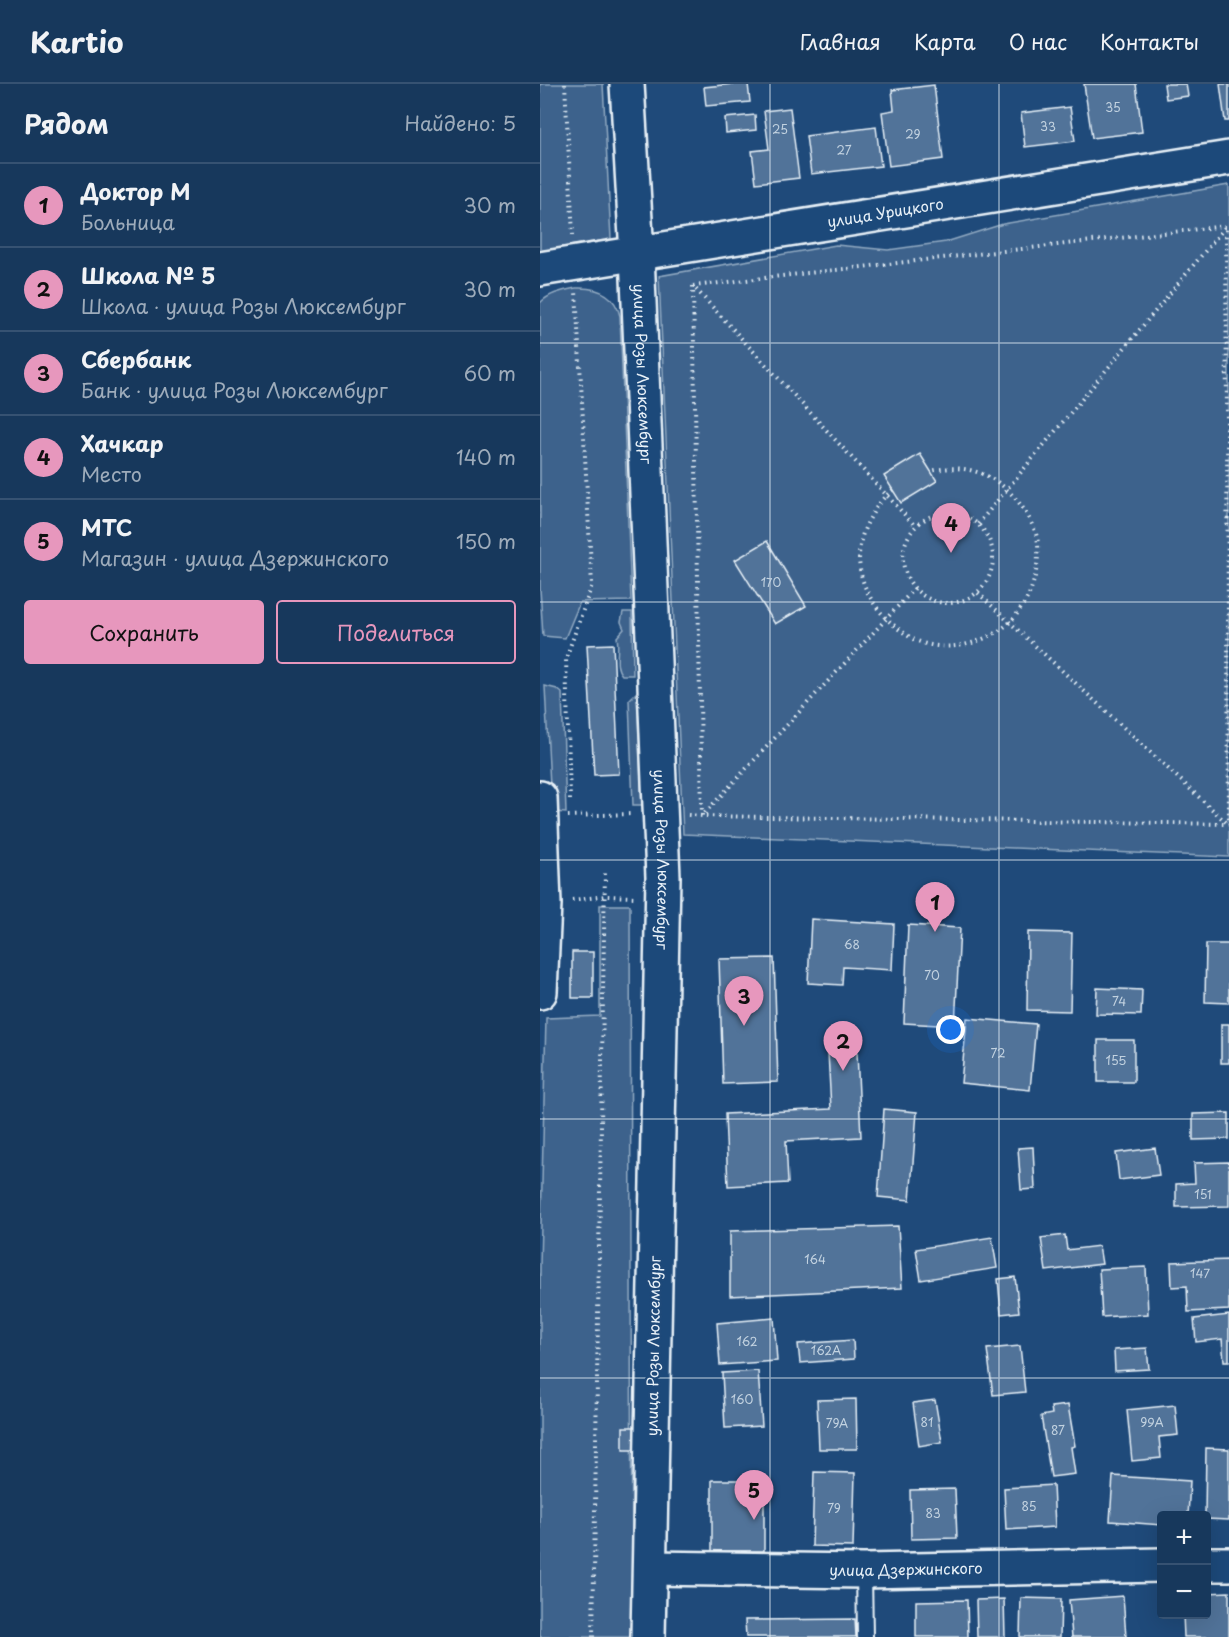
<!DOCTYPE html>
<html lang="ru">
<meta charset="utf-8">
<style>
body{margin:0;font-family:"Playpen Sans",sans-serif;background:#244365;color:#f1f3f6}
.controls{position:absolute;right:18px;bottom:18px;display:grid;overflow:hidden;border-radius:6px;box-shadow:0 6px 24px #0002}
.controls button{width:54px;height:54px;display:grid;place-items:center;padding:0;border:0;border-bottom:2px solid #365272;background:#17385c;color:#f1f3f6;font:30px sans-serif}
.you{position:absolute;left:411px;top:946px;width:21px;height:21px;margin:-15px;border:4px solid #fff;border-radius:50%;background:#1a73e8;box-shadow:0 0 0 9px #1a73e833}
.badge{display:grid;place-items:center;width:39px;height:39px;border-radius:50%;background:#e797bd;color:#111;font-size:20px;font-weight:700}
.pin{position:absolute;translate:-50% -50px;filter:drop-shadow(0 2px 3px #0008)}
.pin::after{content:'';position:absolute;top:32px;width:21px;height:18px;background:inherit;clip-path:polygon(0 0,100% 0,50% 100%)}
.list{margin:0;padding:0;list-style:none}
h2{display:flex;justify-content:space-between;align-items:center;height:78px;margin:0;padding:0 24px;font-size:26px}
h2 small{font-size:20px;font-weight:400;color:#9eacbb}
.list li{display:grid;grid-template-columns:39px 1fr auto;gap:18px;align-items:center;box-sizing:border-box;height:84px;padding:0 24px;border-top:2px solid #365272}
.list b{display:block;font-size:22px;white-space:nowrap}
.list p{margin:0;font-size:20px;white-space:nowrap;color:#9eacbb}
.list em{font-size:20px;font-style:normal;color:#9eacbb}
.actions{display:flex;gap:12px;padding:18px 24px}
.actions a{flex:1;padding:14px 0;border:2px solid #e797bd;border-radius:6px;text-align:center;font-size:21px;color:#e797bd}
.actions .main{background:#e797bd;color:#111}
.map{position:relative;flex:none;width:689px;height:1553px;overflow:hidden}
header{display:flex;align-items:center;gap:36px;box-sizing:border-box;height:84px;padding:0 30px;background:#17385c;border-bottom:2px solid #365272}
header strong{font-size:28px}
nav{display:flex;gap:33px;margin-inline-start:auto;font-size:21px}
main{display:flex}
aside{flex:1;background:#17385c}
.map>svg:first-child{display:block}
</style>
<header>
<strong>Kartio</strong>
<nav><a>Главная</a><a>Карта</a><a>О нас</a><a>Контакты</a></nav>
</header>
<main>
<aside>
<h2>Рядом<small>Найдено: 5</small></h2>
<ul class="list">
<li><span class="badge">1</span><div><b>Доктор М</b><p>Больница</p></div><em>30 m</em></li>
<li><span class="badge">2</span><div><b>Школа № 5</b><p>Школа · улица Розы Люксембург</p></div><em>30 m</em></li>
<li><span class="badge">3</span><div><b>Сбербанк</b><p>Банк · улица Розы Люксембург</p></div><em>60 m</em></li>
<li><span class="badge">4</span><div><b>Хачкар</b><p>Место</p></div><em>140 m</em></li>
<li><span class="badge">5</span><div><b>МТС</b><p>Магазин · улица Дзержинского</p></div><em>150 m</em></li>
</ul>
<div class="actions"><a class="main">Сохранить</a><a>Поделиться</a></div>
</aside>
<div class="map">
<svg width="689" height="1553" viewBox="0 0 689 1553">
<rect width="100%" height="100%" fill="#1f4a7a"/>
<filter id="ink" filterUnits="userSpaceOnUse"><feTurbulence type="fractalNoise" baseFrequency=".0167" numOctaves="2"/><feDisplacementMap in="SourceGraphic" scale="12" xChannelSelector="R" yChannelSelector="G"/><feConvolveMatrix kernelMatrix="1 2 1 2 8 2 1 2 1" color-interpolation-filters="sRGB"/></filter>
<g filter="url(#ink)">
<g fill="#3c628c" stroke="#92aac2" stroke-width="1.5">
<polygon points="0,0 63,0 71,155 0,167"/>
<polygon points="689,101 689,773 143,750 119,192 296,161 348,166 406,158 463,140"/>
<path d="M36,204c22,-1 39,6 44,28l11,285 -51,1 -15,36 -22,-2 -3,-48v-285c10,-10 22,-12 36,-15z"/>
<path d="M83,528h9l1,63h-11c-9,-10 -2,-24 -5,-38l7,-8 -3,-7z"/>
<polygon points="5,602 17,605 22,609 26,729 14,728 11,722"/>
<polygon points="97,608 102,721 93,721 89,616"/>
<polygon points="60,821 90,821 92,1553 0,1553 0,1182 6,934 60,932"/>
</g>
<g fill="#517399" stroke="#e8f1f8" stroke-width="1.5">
<polygon points="193,0 208,0 210,18 166,22 164,3"/>
<polygon points="544,0 596,0 602,48 552,54"/>
<polygon points="624,0 646,0 648,12 626,15"/>
<polygon points="680,0 689,0 689,37 685,37"/>
<polygon points="394,1 403,75 349,82 342,28 354,26 352,6"/>
<polygon points="530,23 535,57 485,63 481,29"/>
<polygon points="250,24 259,94 216,99 212,67 229,65 224,27"/>
<polygon points="215,31 216,46 186,49 185,34"/>
<polygon points="336,43 341,82 271,90 266,52"/>
<polygon points="380,370 397,397 361,419 344,392"/>
<polygon points="227,457 266,522 235,540 195,476"/>
<polygon points="73,560 79,690 54,691 47,561"/>
<polygon points="271,835 354,840 352,886 303,883 302,901 268,899"/>
<polygon points="368,841 420,844 415,942 364,939"/>
<polygon points="488,848 532,849 530,927 487,926"/>
<polygon points="666,860 689,860 689,919 665,918"/>
<rect x="32" y="868" width="21" height="46"/>
<polygon points="234,874 238,998 183,1000 179,875"/>
<polygon points="557,904 602,906 601,931 556,930"/>
<polygon points="427,934 496,940 490,1006 421,999"/>
<rect x="681" y="940" width="8" height="39"/>
<polygon points="316,947 321,1053 246,1057 248,1099 188,1102 185,1030 291,1025 287,949"/>
<rect x="558" y="956" width="36" height="42"/>
<polygon points="344,1025 377,1028 370,1116 338,1113"/>
<polygon points="689,1029 689,1055 653,1056 653,1030"/>
<polygon points="493,1063 495,1105 481,1106 478,1064"/>
<polygon points="615,1064 619,1091 579,1096 576,1069"/>
<polygon points="689,1078 689,1122 636,1123 636,1100 655,1099 654,1079"/>
<polygon points="358,1142 362,1204 190,1212 190,1147"/>
<polygon points="525,1151 527,1166 559,1162 562,1180 506,1187 501,1154"/>
<polygon points="452,1153 457,1184 381,1196 376,1165"/>
<polygon points="689,1176 689,1226 648,1228 647,1202 632,1203 631,1178"/>
<polygon points="606,1183 608,1230 562,1233 559,1185"/>
<polygon points="475,1193 479,1228 461,1230 458,1195"/>
<polygon points="689,1231 689,1277 684,1277 682,1255 656,1258 654,1235"/>
<polygon points="234,1234 237,1277 180,1281 177,1239"/>
<polygon points="313,1256 314,1275 260,1279 258,1260"/>
<polygon points="480,1262 485,1308 453,1311 447,1265"/>
<polygon points="607,1264 609,1285 575,1287 574,1266"/>
<polygon points="218,1287 222,1342 185,1344 182,1289"/>
<polygon points="316,1315 317,1365 279,1365 277,1316"/>
<polygon points="395,1316 402,1358 379,1362 373,1319"/>
<polygon points="528,1321 535,1362 531,1363 535,1390 511,1393 501,1332 512,1330 511,1323"/>
<polygon points="635,1321 638,1351 619,1353 621,1374 592,1377 587,1326"/>
<rect x="83" y="1343" width="13" height="23"/>
<polygon points="666,1364 689,1365 689,1436 666,1435 665,1432"/>
<polygon points="274,1388 315,1389 313,1463 272,1462"/>
<polygon points="573,1392 650,1397 648,1432 622,1432 622,1441 570,1437"/>
<rect x="172" y="1396" width="52" height="71"/>
<polygon points="513,1401 515,1443 466,1446 464,1404"/>
<polygon points="415,1405 417,1454 371,1455 370,1406"/>
<polygon points="689,1508 689,1553 644,1553 643,1530 666,1530 666,1509"/>
<polygon points="583,1512 586,1553 532,1553 529,1516"/>
<polygon points="481,1514 521,1515 520,1553 480,1553"/>
<polygon points="464,1515 465,1553 437,1553 436,1516"/>
<polygon points="427,1516 428,1553 376,1553 376,1517"/>
<polygon points="315,1535 316,1553 206,1553 205,1536"/>
</g>
<g fill="none" stroke-linecap="round" stroke-linejoin="round">
<defs>
<polyline id="service" points="324,1487 325,1553"/>
<g id="tertiary">
<polyline points="666,1480 689,1480"/>
<path id="s1" d="M110,1484l214,3 298,-6"/>
</g>
<polyline id="secondary" points="87,0 97,170"/>
<g id="primary">
<path id="s2" d="M97,170l26,623 -15,760"/>
<path id="s3" d="M0,185l689,-111"/>
<polyline points="0,714 4,820 0,908"/>
</g>
</defs>
<use href="#service" stroke="#e8f1f8" stroke-width="18"/>
<use href="#tertiary" stroke="#e8f1f8" stroke-width="38"/>
<use href="#secondary" stroke="#e8f1f8" stroke-width="38"/>
<use href="#primary" stroke="#e8f1f8" stroke-width="38"/>
<g stroke="#e8f1f8" stroke-width="4" stroke-dasharray="1.5 4.5" stroke-linecap="butt">
<polyline points="25,0 33,151"/>
<polyline points="153,202 162,732 689,740 686,142 153,202 376,443"/>
<path d="M353,406c-10,7 -17,17 -23,28 -24,41 -6,86 30,112 5,3 10,8 15,10 31,14 70,4 94,-17 6,-5 10,-12 14,-18 12,-16 20,-56 12,-74 -18,-44 -56,-72 -104,-60"/>
<circle cx="408" cy="474" r="45"/>
<polyline points="438,440 686,142"/>
<polyline points="438,509 688,740"/>
<polyline points="30,716 26,574 52,501 36,207"/>
<polyline points="148,731 162,732 375,504"/>
<polyline points="28,732 93,730"/>
<polyline points="32,816 66,812 96,813"/>
<polyline points="53,1553 65,786"/>
</g>
<use href="#service" stroke="#1f4a7a" stroke-width="14"/>
<use href="#tertiary" stroke="#1f4a7a" stroke-width="33"/>
<use href="#secondary" stroke="#1f4a7a" stroke-width="33"/>
<use href="#primary" stroke="#1f4a7a" stroke-width="33"/>
</g>
</g>
<path fill="none" stroke="#e8f1f8" stroke-width="1.5" stroke-opacity="0.55" d="M230,0v1553M459,0v1553M0,259h689M0,518h689M0,776h689M0,1035h689M0,1294h689"/>
<g text-anchor="middle" stroke-width="4.5" stroke-linejoin="round" paint-order="stroke">
<g font-size="12" fill="#c2d2e0">
<text x="573" y="28">35</text>
<text x="508" y="47">33</text>
<text x="240" y="50">25</text>
<text x="373" y="55">29</text>
<text x="304" y="71">27</text>
<text x="231" y="503">170</text>
<text x="312" y="865">68</text>
<text x="392" y="896">70</text>
<text x="579" y="922">74</text>
<text x="458" y="974">72</text>
<text x="576" y="981">155</text>
<text x="663" y="1115">151</text>
<text x="275" y="1180">164</text>
<text x="660" y="1194">147</text>
<text x="207" y="1262">162</text>
<text x="286" y="1271">162А</text>
<text x="202" y="1320">160</text>
<text x="387" y="1343">81</text>
<text x="612" y="1343">99А</text>
<text x="297" y="1344">79А</text>
<text x="518" y="1351">87</text>
<text x="489" y="1427">85</text>
<text x="294" y="1429">79</text>
<text x="393" y="1434">83</text>
</g>
<g font-size="15" fill="#e8f1f8" stroke="#1f4a7a">
<text dy="5" stroke="none"><textPath href="#s3" startOffset="350">улица Урицкого</textPath></text>
<text dy="5" stroke="none"><textPath href="#s2" startOffset="120">улица Розы Люксембург</textPath></text>
<text dy="5" stroke="none"><textPath href="#s2" startOffset="606">улица Розы Люксембург</textPath></text>
<text transform="translate(114 1262) rotate(-89)" y="5">улица Розы Люксембург</text>
<text dy="5" stroke="none"><textPath href="#s1" startOffset="256">улица Дзержинского</textPath></text>
</g>
</g>
</svg>
<div class="controls">
<button>+</button>
<button>−</button>
</div>
<div class="you"></div>
<div class="pin badge" style="left:395px;top:848px">1</div>
<div class="pin badge" style="left:303px;top:987px">2</div>
<div class="pin badge" style="left:204px;top:942px">3</div>
<div class="pin badge" style="left:411px;top:469px">4</div>
<div class="pin badge" style="left:214px;top:1436px">5</div>
</div>
</main>
